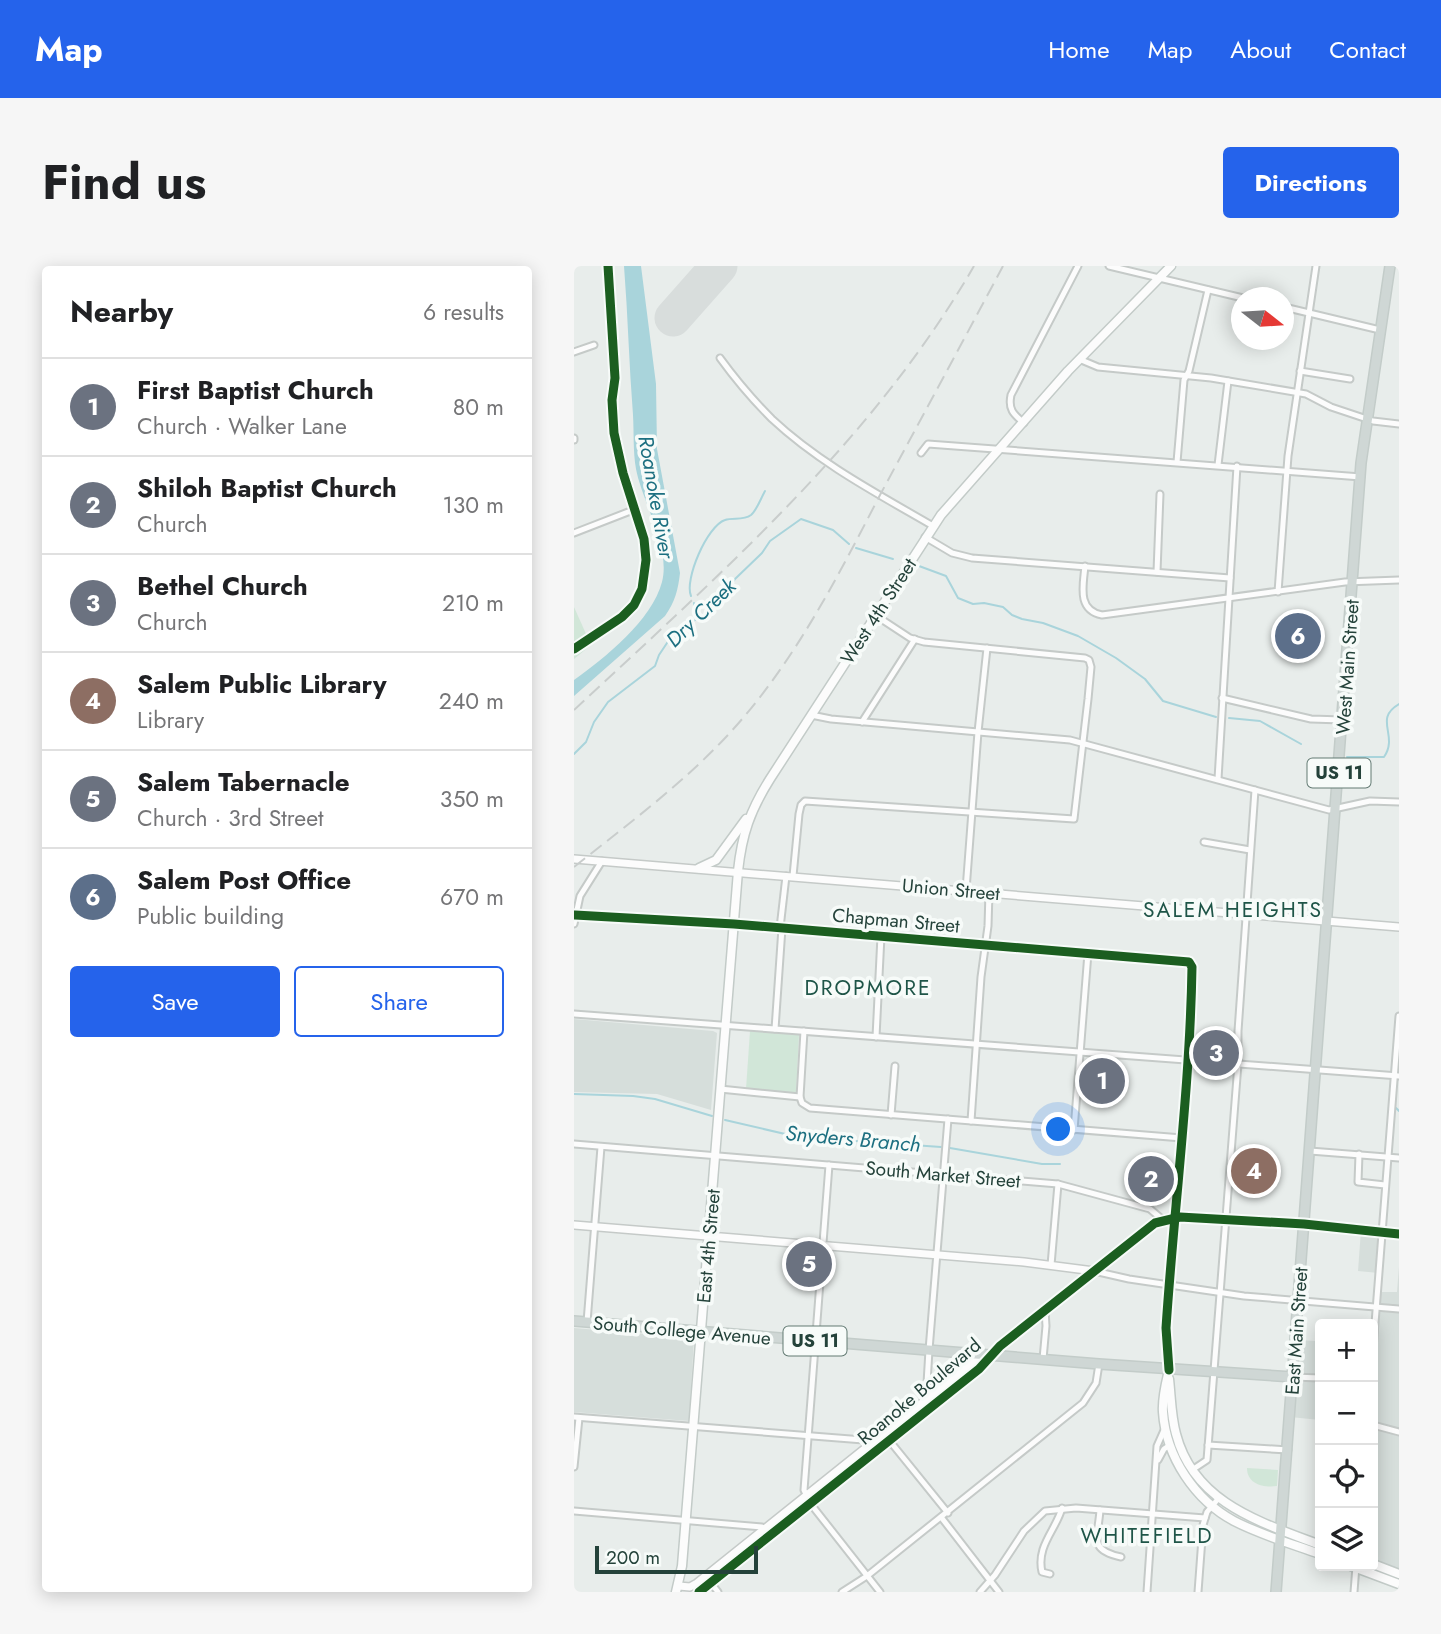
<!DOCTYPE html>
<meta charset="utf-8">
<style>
body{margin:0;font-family:Jost,sans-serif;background:#f6f6f6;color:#202124}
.controls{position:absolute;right:21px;bottom:21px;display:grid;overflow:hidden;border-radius:7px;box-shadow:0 4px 18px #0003}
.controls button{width:63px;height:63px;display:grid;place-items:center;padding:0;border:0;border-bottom:2px solid #e0e0e0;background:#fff;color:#202124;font:35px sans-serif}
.compass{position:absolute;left:657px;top:21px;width:63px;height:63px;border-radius:50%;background:#fff;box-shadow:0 4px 18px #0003;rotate:107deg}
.scale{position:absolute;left:21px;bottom:18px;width:163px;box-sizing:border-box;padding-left:7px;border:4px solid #24423a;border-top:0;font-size:19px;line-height:24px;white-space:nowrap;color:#24423a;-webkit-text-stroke:5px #f7fbf9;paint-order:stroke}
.you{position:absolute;left:485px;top:864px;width:24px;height:24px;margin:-18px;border:5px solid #fff;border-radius:50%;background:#1a73e8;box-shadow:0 0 0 10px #1a73e833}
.badge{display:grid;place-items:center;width:46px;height:46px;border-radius:50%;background:#2563eb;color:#fff;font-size:23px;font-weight:700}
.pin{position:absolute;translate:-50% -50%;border:4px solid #fff;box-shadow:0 2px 7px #0006}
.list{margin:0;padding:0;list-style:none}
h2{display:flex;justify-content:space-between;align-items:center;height:91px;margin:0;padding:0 28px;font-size:30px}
h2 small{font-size:23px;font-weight:400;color:#757577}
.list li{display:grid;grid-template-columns:46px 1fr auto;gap:21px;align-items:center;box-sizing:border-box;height:98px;padding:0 28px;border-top:2px solid #e0e0e0}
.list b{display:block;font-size:26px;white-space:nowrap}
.list p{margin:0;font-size:23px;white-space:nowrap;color:#757577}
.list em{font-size:23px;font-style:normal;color:#757577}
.actions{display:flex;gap:14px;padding:21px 28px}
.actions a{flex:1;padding:16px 0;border:2px solid #2563eb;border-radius:7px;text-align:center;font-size:24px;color:#2563eb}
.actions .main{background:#2563eb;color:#fff}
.icon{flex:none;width:38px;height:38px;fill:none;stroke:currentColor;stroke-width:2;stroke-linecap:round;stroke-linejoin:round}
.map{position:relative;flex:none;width:825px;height:1326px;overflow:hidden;border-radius:7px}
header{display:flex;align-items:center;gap:42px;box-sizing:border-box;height:98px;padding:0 35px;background:#2563eb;color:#fff}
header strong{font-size:33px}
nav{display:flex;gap:38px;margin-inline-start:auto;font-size:24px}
.intro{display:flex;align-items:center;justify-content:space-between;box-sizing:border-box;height:168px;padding:0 42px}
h1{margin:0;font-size:49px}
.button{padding:18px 32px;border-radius:7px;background:#2563eb;color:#fff;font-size:24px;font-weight:700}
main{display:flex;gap:42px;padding:0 42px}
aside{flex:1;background:#fff;border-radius:7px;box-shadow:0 4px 18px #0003}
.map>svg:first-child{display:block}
</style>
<header>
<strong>Map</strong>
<nav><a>Home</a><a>Map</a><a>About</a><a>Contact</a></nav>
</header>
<div class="intro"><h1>Find us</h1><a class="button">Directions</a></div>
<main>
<aside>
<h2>Nearby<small>6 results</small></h2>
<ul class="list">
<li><span class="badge" style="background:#6b7280">1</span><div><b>First Baptist Church</b><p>Church · Walker Lane</p></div><em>80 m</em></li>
<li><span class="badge" style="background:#6b7280">2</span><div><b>Shiloh Baptist Church</b><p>Church</p></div><em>130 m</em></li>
<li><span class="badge" style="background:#6b7280">3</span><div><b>Bethel Church</b><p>Church</p></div><em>210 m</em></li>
<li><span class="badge" style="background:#8d6e63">4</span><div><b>Salem Public Library</b><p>Library</p></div><em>240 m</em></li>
<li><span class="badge" style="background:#6b7280">5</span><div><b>Salem Tabernacle</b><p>Church · 3rd Street</p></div><em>350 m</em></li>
<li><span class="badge" style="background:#5c6f8a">6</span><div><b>Salem Post Office</b><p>Public building</p></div><em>670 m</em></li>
</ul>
<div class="actions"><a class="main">Save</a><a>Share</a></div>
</aside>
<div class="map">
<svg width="825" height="1326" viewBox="0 0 825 1326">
<rect width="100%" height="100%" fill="#e8edeb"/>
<g fill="#d6dedb">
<polygon points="0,753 139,765 143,767 137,844 83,828 0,826"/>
<polygon points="787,964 808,966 805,1007 784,1005"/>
<polygon points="825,1001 825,1308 799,1298 799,1076 803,1026 823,1026"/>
<polygon points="0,1062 120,1072 115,1155 0,1146"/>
<polygon points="744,1072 746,1072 746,1154 716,1151 721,1074 743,1075"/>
</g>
<g fill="#d1e6d8">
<polygon points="0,341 17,379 0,393"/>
<polygon points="176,765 225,769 222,827 172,823"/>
<path d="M673,1202l31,2 -1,16c-14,2 -30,-2 -30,-18z"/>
</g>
<path fill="#a9d4db" d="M50,0h17l15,118 1,65 23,124c-2,17 -5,29 -15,43l-91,80v-16c31,-22 78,-60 88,-98 9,-34 -20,-81 -26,-113 -3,-17 -2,-36 -3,-54 -4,-49 -5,-99 -9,-149z"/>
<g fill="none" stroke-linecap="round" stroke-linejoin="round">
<g stroke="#a9d4db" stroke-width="2">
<polyline points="282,282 319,293"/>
<polyline points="345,300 372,310 384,332 399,338 410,337 429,341 438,349 448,353 469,357 504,370 542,392 571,413 589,435 642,451"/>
<path d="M117,330c-7,-16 16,-70 34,-76 8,-3 18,1 26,-5 6,-5 10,-17 14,-24"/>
<polyline points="120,337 121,352"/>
<polyline points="655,452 686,455 727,478"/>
<polyline points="0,488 12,476 20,456 34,436 81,400 85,389 99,368 134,346 161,313 188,287 196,275 227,253 259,264 275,278"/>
<path d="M773,491h37c15,-22 -11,-38 15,-53"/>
<polyline points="0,828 59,830 81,833 138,850"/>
<polyline points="822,842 825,845"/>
<polyline points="151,854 224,871 367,881"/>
<polyline points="376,882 468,898 486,898"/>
</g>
<polyline stroke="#d8dddc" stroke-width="37" points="99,52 145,0"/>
<defs>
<g id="minor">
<polyline points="535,0 669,32"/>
<polyline points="710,41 806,64"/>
<polyline points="0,86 20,79"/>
<path d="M146,92c16,22 33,42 52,61 47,44 106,75 161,107"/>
<polyline points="505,93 524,101 637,112 732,128 757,141 799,155 825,158"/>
<polyline points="726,105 776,113"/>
<path d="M450,157c-11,-9 -16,-14 -13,-28l67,-129"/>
<polyline points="0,174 0,172"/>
<polyline points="347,187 354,178 787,211"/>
<polyline points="603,196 610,114 615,105 634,24"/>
<polyline points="644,199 654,115"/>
<polyline points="0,267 54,246"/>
<polyline points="351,271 378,287 398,292 656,312"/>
<path d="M511,300c-2,20 -8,44 17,49l243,-33 54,-2"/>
<polyline points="583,306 586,228"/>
<polyline points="704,326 714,190 742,0"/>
<polyline points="648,432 737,453 768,454"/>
<polyline points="237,449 257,453 496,474 755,544 796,535 825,536"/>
<polyline points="288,456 341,373"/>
<polyline points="644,513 663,200"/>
<polyline points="630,576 676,584"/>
<polyline points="219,610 225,548 227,539 231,535 500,553 514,433 517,401 515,394 511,392 350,376 336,372 301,349"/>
<polyline points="392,624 404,466 413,382"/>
<path d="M1,649l159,9 455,38 3,5c-2,121 -18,240 -26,361l3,42"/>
<polyline points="0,658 6,630 28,595"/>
<polyline points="206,662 212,610"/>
<polyline points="0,748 825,810"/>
<polyline points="201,763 208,662"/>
<polyline points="230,765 226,831 228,837 236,842 608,872"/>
<polyline points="302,771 307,670"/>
<polyline points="146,823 226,831"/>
<polyline points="317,849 321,800"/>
<polyline points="397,855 407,711 414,660 415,626"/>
<polyline points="500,864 514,687"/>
<polyline points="0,878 484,918 576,943 589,954"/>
<polyline points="736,885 825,892"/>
<polyline points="785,888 784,916 811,919"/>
<polyline points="255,899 230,1224 236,1237 306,1326"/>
<polyline points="730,958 825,968"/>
<polyline points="477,999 484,918"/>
<polyline points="520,1005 555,1013 670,1030 825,1043"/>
<polyline points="13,1056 27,881"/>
<polyline points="799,1083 825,750"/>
<polyline points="469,1093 472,1060 471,1044"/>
<polyline points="719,1111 746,1112"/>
<polyline points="355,1143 352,1134 355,1084 374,853"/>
<polyline points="0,1151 302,1175"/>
<polyline points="799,1159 825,1166"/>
<polyline points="312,1176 319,1179 374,1247"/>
<polyline points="634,1179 714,1184"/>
<polyline points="584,1194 590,1183 596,1179"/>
<polyline points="0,1201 5,1152"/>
<polyline points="618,1204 633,1194 664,798 664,765 681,524"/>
<path d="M526,1244c-2,28 -12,40 21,47"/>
<polyline points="0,1245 188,1261 197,1268"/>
<polyline points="367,1251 425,1326"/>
<path d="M476,1308l-8,-2c-6,-26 14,-42 20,-64"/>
<polyline points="137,1317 144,1326"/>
<polyline points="268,1326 293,1310 509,1137 522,1117 525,1098"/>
<polyline points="406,1326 421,1309 450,1265 471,1245 502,1242 631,1252"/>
<polyline points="573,1326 583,1180 591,1162"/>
<polyline points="624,1326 629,1259 633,1246 644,1233"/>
<polyline points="780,1326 782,1300"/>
</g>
<g id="tertiary">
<polyline points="0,593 825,661"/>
<polyline points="0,959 450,996 520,1005"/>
<polyline points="105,1320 116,1321 123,1317 399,1096 412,1091"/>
<polyline points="125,1326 405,1103 426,1080 581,957 606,951 730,958"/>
</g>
<g id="secondary">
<polyline points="125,602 142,594 172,553"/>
<path d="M595,1104c-3,13 -7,28 -6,42 3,45 32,88 71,109 27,14 58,23 86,33"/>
<path d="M595,1113c2,18 2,37 7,55 18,69 84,88 144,111"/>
<polyline points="799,1298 825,1308"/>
<polyline points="777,1300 825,1318"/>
<path d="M102,1326l6,-26 56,-695c4,-37 12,-60 32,-92l171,-264 127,-144 103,-105"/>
</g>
<g id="primary">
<polyline points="0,1055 525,1098 719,1111"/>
<polyline points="702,1326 787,197 816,0"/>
</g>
</defs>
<use href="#minor" stroke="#c5cac8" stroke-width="9"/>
<use href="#tertiary" stroke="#c5cac8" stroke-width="10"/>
<use href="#secondary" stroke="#c3cbc8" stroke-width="11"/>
<use href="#primary" stroke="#c3ccc9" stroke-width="12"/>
<use href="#minor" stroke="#fcfcfc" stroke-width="5"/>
<use href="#tertiary" stroke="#fcfcfc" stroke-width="7"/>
<use href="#secondary" stroke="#fcfcfc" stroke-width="8"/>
<use href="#primary" stroke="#cfd7d5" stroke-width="9"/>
<g stroke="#c9cdcc" stroke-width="2" stroke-dasharray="14 7" stroke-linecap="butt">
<path d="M0,444c146,-136 299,-269 400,-444"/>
<path d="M0,601c53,-42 107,-82 153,-131 66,-71 109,-156 153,-241 41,-76 82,-152 123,-229"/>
</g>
<defs>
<g id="cycleway">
<polyline points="0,383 48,351 60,339 68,323 72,294 70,273 49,207 40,167 38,134 41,112 34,0"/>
<path d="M1,649l159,9 455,38 3,5c-2,121 -18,240 -26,361l3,42"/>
<polyline points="125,1326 405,1103 426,1080 581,957 606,951 730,958 825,968"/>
</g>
</defs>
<use href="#cycleway" stroke="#f7fbf9" stroke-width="13"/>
<use href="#cycleway" stroke="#1b5e20" stroke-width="9"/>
</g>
<g text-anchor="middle" stroke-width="7" stroke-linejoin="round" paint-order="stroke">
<g fill="#f7fbf9" stroke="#637a73" stroke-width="2">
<rect x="733.5" y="492.5" width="63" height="29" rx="5"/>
<rect x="209.5" y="1060.5" width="63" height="29" rx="5"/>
</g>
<g font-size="18" font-weight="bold" fill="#24423a">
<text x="765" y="513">US 11</text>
<text x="241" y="1081">US 11</text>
</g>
<g font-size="19" fill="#24423a" stroke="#f7fbf9">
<text transform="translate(304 345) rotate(-57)" y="7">West 4th Street</text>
<text transform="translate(773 401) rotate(-86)" y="7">West Main Street</text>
<text transform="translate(377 623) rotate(5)" y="7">Union Street</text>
<text transform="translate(322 654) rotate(5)" y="7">Chapman Street</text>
<text transform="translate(369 908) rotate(5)" y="7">South Market Street</text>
<text transform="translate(134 980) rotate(-85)" y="7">East 4th Street</text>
<text transform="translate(108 1064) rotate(5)" y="7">South College Avenue</text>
<text transform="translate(722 1065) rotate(-86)" y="7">East Main Street</text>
<text transform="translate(345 1125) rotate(-40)" y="7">Roanoke Boulevard</text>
</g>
<g font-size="21" font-style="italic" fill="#1c6f80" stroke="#f7fbf9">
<text transform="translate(82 231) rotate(80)" y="7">Roanoke River</text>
<text transform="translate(127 347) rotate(-44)" y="7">Dry Creek</text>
<text transform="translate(279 873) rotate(5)" y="7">Snyders Branch</text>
</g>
<g font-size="21" letter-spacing="2" fill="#1f5548" stroke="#f7fbf9">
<text x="659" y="651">SALEM HEIGHTS</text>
<text x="294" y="729">DROPMORE</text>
<text x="573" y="1277">WHITEFIELD</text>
</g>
</g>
</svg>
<div class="controls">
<button>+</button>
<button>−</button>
<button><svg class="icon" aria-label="locate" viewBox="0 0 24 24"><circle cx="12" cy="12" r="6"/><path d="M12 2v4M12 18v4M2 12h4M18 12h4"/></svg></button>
<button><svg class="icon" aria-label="layers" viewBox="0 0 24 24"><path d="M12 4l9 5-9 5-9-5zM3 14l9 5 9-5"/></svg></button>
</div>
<svg class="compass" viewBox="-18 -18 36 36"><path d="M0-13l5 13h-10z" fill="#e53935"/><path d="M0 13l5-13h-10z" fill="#757577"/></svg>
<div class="scale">200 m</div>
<div class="you"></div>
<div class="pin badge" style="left:528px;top:815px;background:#6b7280">1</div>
<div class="pin badge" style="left:577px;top:913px;background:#6b7280">2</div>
<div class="pin badge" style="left:642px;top:787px;background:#6b7280">3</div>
<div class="pin badge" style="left:680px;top:905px;background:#8d6e63">4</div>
<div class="pin badge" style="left:235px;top:998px;background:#6b7280">5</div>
<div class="pin badge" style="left:724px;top:370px;background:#5c6f8a">6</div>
</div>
</main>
